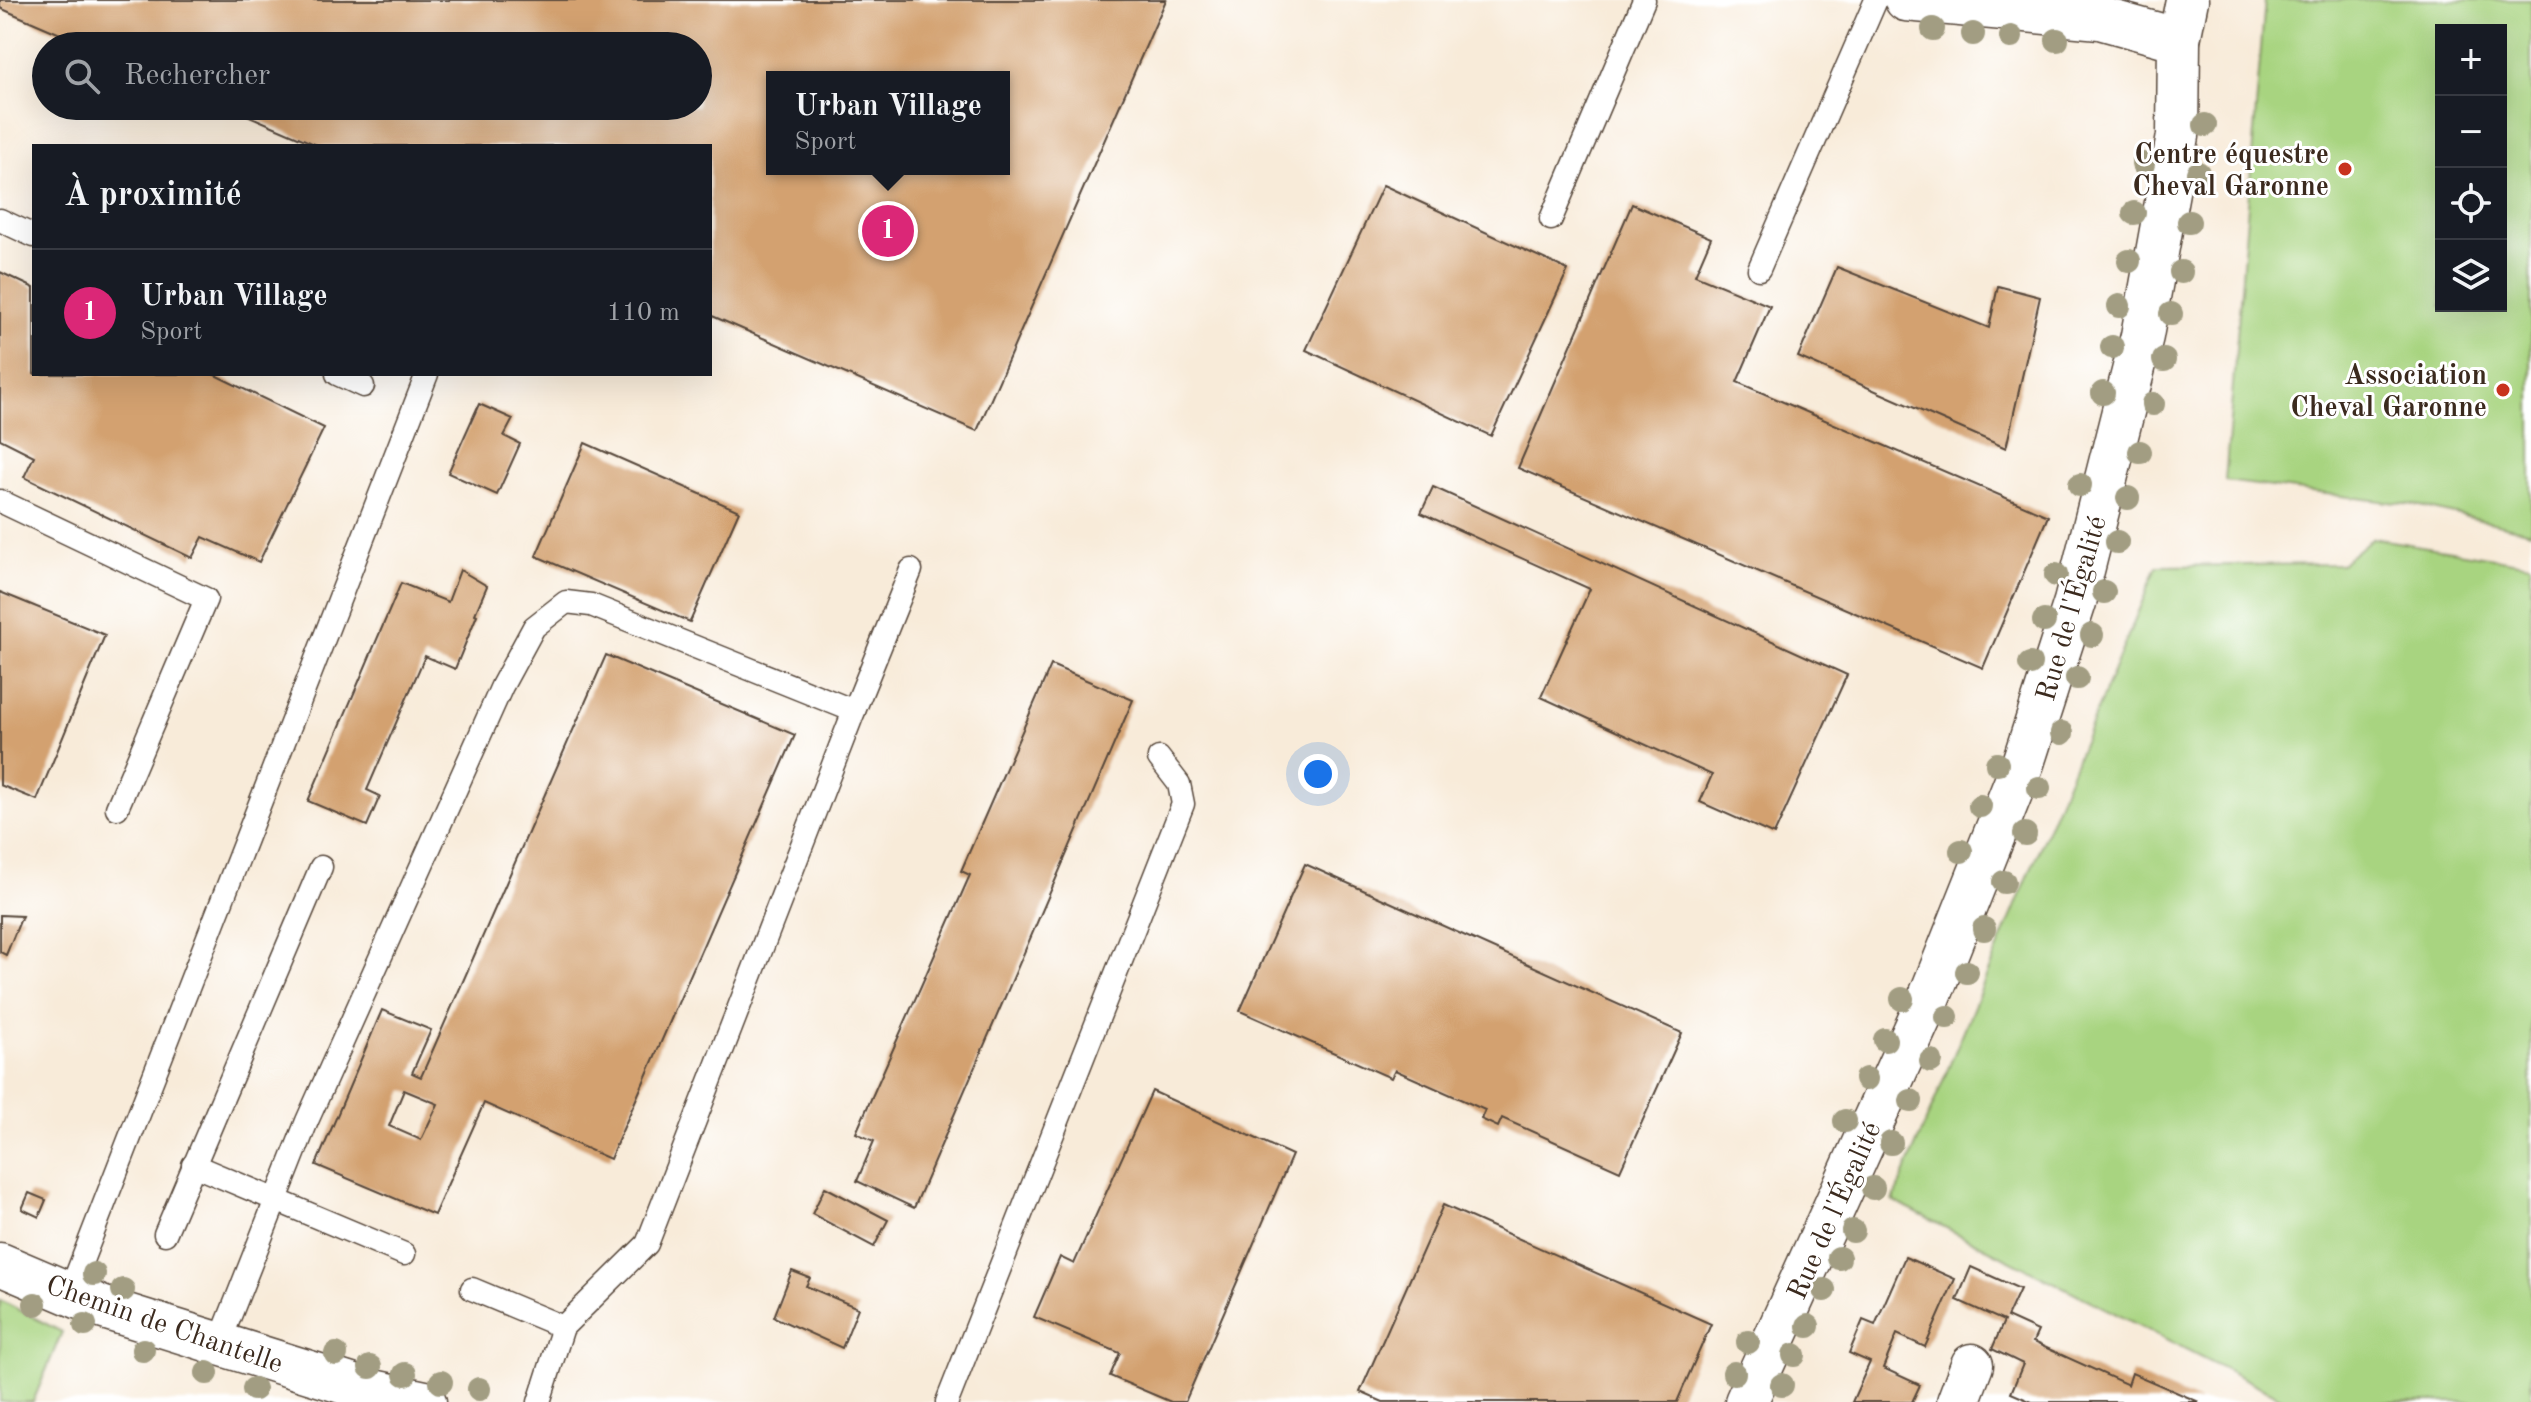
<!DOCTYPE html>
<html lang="fr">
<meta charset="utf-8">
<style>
body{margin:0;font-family:"Old Standard TT",serif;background:#242831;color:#f1f3f6}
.controls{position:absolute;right:24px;top:24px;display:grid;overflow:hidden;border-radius:0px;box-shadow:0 8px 32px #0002}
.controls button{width:72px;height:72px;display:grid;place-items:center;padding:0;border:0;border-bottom:2px solid #363941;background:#171b24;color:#f1f3f6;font:40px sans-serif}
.you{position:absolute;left:1318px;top:774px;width:28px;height:28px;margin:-20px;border:6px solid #fff;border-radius:50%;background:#1a73e8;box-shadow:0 0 0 12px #1a73e833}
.badge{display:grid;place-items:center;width:52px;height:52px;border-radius:50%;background:#db2777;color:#fff;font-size:26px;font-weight:700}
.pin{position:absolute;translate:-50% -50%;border:4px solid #fff;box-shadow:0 2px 8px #0006}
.popup{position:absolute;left:766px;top:71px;width:244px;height:104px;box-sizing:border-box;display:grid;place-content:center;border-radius:0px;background:#171b24;filter:drop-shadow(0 2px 6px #0005);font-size:26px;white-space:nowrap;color:#9ea1a6}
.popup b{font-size:30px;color:#f1f3f6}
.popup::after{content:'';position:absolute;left:50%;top:100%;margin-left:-16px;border:16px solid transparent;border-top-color:#171b24}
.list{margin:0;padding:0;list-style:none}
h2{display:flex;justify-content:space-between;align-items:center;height:104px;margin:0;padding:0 32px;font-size:34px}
h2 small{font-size:26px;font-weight:400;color:#9ea1a6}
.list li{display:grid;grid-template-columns:52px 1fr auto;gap:24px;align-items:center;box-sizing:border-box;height:128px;padding:0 32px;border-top:2px solid #363941}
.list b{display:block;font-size:30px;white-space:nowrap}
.list p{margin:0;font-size:26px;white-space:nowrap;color:#9ea1a6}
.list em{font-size:26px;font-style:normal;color:#9ea1a6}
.icon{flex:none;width:44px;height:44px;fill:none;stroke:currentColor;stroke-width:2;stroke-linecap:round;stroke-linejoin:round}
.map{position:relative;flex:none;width:2531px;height:1402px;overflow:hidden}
.search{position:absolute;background:#171b24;box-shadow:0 8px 32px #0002;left:32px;top:32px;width:680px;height:88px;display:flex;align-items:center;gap:20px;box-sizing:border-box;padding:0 28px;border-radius:44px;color:#9ea1a6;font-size:30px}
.panel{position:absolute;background:#171b24;box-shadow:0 8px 32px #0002;left:32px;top:144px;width:680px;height:232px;border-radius:0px}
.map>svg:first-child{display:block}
</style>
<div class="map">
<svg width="2531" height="1402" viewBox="0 0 2531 1402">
<rect width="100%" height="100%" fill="#fff"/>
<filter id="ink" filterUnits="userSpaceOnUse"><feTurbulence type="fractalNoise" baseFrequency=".0125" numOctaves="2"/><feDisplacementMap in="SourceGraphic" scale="16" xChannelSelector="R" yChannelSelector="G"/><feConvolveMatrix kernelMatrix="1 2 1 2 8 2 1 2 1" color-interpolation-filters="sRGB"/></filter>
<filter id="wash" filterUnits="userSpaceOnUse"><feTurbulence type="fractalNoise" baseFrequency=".006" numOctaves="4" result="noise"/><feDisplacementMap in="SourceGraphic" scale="32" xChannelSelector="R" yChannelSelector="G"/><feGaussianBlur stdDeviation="1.8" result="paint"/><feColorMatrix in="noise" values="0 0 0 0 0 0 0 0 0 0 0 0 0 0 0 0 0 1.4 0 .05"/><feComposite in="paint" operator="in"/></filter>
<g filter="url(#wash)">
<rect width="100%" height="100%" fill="#f8ebd9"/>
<g fill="#a8d480" stroke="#727f4f" stroke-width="2" fill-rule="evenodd">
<path d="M2265,0h266v532l-111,-26 -195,-25zM2441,30h60v276h-60z"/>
<polygon points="2372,538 2531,564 2531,1402 2290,1402 1893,1201 2157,566 2341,564"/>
<polygon points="0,1300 62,1332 33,1402 0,1402"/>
</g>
<g id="blocks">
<g fill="#d3a170" fill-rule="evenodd">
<path d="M0,0h1166l-189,431 -267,-116v-169h-391l-93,-40h472v-60h-610l-88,-38zM772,77h232v92h-232z"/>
<polygon points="1383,185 1568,270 1491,436 1306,350"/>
<polygon points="1632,204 1711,238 1695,275 1770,306 1737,382 2048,516 1983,668 1518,468"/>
<polygon points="1837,267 1989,328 1998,286 2040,297 2006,448 1798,357"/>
<polygon points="0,272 34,288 34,374 213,374 324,428 259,562 203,537 192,558 24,477 34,456 0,439"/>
<polygon points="479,404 513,419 504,436 520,444 497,495 448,473"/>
<polygon points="585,443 739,511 690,622 536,556"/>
<polygon points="1433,487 1847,675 1774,835 1700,802 1712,775 1541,697 1590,589 1421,513"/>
<polygon points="460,570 487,586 475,614 477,615 455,669 425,656 367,790 380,796 367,826 308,801 401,583 448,602"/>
<polygon points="0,592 105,635 37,800 0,785"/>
<path d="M606,655l189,80 -185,424 -126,-56 -50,112 -118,-50 66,-155 49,20 -19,43 9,4zM404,1090l34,14 -17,36 -32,-14z"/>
<polygon points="1051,665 1133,700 914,1208 857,1181 874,1141 856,1133 970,875 961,871"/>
<polygon points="1305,864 1682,1033 1620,1171 1502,1118 1498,1127 1481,1119 1485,1110 1395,1070 1391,1078 1240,1011"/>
<polygon points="0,915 22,916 6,955 0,952"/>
<polygon points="1152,1091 1292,1155 1185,1402 1171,1402 1110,1376 1120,1353 1034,1317 1060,1257 1074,1264"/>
<polygon points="825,1187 888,1220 874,1247 812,1214"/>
<polygon points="29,1193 46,1200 39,1217 22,1209"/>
<polygon points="1443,1205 1711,1324 1677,1402 1383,1402 1360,1392"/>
<polygon points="1905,1257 1955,1279 1925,1347 1897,1334 1883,1368 1920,1385 1912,1402 1852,1402 1870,1362 1849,1353 1863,1320 1875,1325"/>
<polygon points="1971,1267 2020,1289 2007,1317 2038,1331 2033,1342 2128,1385 2132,1373 2199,1402 2032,1402 2011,1393 2023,1364 1992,1349 2004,1321 1957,1300"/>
<polygon points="792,1271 810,1278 806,1286 858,1308 842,1348 774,1317"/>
</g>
</g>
</g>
<g filter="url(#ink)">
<use href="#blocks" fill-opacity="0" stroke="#57473a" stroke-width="2"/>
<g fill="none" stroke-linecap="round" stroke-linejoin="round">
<defs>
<g id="service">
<polyline points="1551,219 1644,0"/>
<polyline points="0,220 34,236"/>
<polyline points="1759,269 1876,0"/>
<polyline points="337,374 363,386"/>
<polyline points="0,501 206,599 117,808"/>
<polyline points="854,711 911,570"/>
<polyline points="193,1165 404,1254"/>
<polyline points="165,1234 321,867"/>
<polyline points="472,1289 563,1327"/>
<polyline points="69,1294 427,374"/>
<polyline points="219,1344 307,1121 502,686 534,627 566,602 591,605 854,711 647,1244 563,1327 539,1402"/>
<polyline points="947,1402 1183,804 1179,784 1159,758"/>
</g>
<g id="minor">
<polyline points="2179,40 2187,0"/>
<polyline points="0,1264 101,1307 364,1389 425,1402"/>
<polyline points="1746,1402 1930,996 2023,763 2075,602 2142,336 2178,136 2179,40 2100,18 1906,0"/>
<polyline points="1958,1402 1972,1365"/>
</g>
</defs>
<use href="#service" stroke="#57473a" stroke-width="25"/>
<use href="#minor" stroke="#57473a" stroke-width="45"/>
<use href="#service" stroke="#fff" stroke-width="22"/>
<use href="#minor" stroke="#fff" stroke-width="42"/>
</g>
<g fill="#a29d82">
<circle cx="1933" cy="29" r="12"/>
<circle cx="1973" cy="34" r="12"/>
<circle cx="2011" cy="37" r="12"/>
<circle cx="2057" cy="40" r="12"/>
<circle cx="2205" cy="125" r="12"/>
<circle cx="2143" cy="164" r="12"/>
<circle cx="2198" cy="173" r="12"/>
<circle cx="2134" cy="213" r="12"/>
<circle cx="2189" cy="222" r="12"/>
<circle cx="2129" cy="261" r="12"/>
<circle cx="2181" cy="272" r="12"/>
<circle cx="2119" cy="306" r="12"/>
<circle cx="2171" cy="314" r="12"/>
<circle cx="2112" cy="347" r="12"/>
<circle cx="2164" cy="360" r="12"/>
<circle cx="2103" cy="393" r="12"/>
<circle cx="2153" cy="404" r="12"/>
<circle cx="2140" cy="452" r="12"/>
<circle cx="2080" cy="485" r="12"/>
<circle cx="2128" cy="498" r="12"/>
<circle cx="2117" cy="542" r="12"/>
<circle cx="2056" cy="575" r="12"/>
<circle cx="2104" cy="592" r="12"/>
<circle cx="2044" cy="621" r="12"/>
<circle cx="2092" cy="635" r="12"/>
<circle cx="2030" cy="664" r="12"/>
<circle cx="2077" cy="678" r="12"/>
<circle cx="2062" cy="733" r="12"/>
<circle cx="1997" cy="764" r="12"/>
<circle cx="2039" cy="788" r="12"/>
<circle cx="1980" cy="806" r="12"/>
<circle cx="2025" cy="834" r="12"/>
<circle cx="1961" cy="851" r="12"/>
<circle cx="2004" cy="882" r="12"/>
<circle cx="1984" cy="929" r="12"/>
<circle cx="1967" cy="972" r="12"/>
<circle cx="1902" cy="999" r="12"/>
<circle cx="1947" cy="1017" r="12"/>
<circle cx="1885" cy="1040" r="12"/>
<circle cx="1931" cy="1061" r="12"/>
<circle cx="1866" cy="1079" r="12"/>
<circle cx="1911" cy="1101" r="12"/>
<circle cx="1845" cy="1121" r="12"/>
<circle cx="1891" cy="1143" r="12"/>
<circle cx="1873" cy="1188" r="12"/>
<circle cx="1853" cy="1231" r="12"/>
<circle cx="1839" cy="1258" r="12"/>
<circle cx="94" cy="1274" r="12"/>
<circle cx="123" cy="1290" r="12"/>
<circle cx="1824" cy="1290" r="12"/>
<circle cx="35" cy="1304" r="12"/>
<circle cx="85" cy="1325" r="12"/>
<circle cx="1808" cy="1326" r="12"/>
<circle cx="1748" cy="1342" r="12"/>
<circle cx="143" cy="1350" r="12"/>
<circle cx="336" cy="1354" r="12"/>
<circle cx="1794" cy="1355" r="12"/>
<circle cx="370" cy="1367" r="12"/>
<circle cx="207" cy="1373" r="12"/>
<circle cx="1734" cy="1373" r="12"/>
<circle cx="405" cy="1374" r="12"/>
<circle cx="441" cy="1382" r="12"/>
<circle cx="1782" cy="1385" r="12"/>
<circle cx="254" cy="1389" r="12"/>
<circle cx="479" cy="1389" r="12"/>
</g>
</g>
<g fill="#c8321e" stroke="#fff" stroke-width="3">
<circle cx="2345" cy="169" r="8"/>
<circle cx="2503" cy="390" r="8"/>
</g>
<g text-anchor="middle" stroke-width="6" stroke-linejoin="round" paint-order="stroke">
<g font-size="28" font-weight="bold" fill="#3b2a1e" stroke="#fff" text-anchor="end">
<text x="2329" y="163">Centre équestre<tspan x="2329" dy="32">Cheval Garonne</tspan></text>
<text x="2487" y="384">Association<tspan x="2487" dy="32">Cheval Garonne</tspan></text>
</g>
<g font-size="28" fill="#3b2a1e" stroke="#fff">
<text transform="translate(2070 608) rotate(-74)" y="10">Rue de l'Égalité</text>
<text transform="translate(1833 1210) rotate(-66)" y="10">Rue de l'Égalité</text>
<text transform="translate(165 1323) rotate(19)" y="10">Chemin de Chantelle</text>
</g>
</g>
</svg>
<div class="controls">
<button>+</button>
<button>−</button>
<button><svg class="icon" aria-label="locate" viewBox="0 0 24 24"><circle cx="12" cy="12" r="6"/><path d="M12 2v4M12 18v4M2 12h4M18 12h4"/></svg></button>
<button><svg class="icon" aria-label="layers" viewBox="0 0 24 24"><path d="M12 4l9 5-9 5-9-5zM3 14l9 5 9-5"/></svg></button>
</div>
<div class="you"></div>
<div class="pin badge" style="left:888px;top:231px">1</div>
<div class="popup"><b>Urban Village</b>Sport</div>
<div class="search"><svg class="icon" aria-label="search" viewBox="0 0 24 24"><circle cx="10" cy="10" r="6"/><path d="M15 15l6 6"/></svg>Rechercher</div>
<section class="panel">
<h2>À proximité<small></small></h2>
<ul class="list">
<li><span class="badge">1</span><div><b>Urban Village</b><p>Sport</p></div><em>110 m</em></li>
</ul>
</section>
</div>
